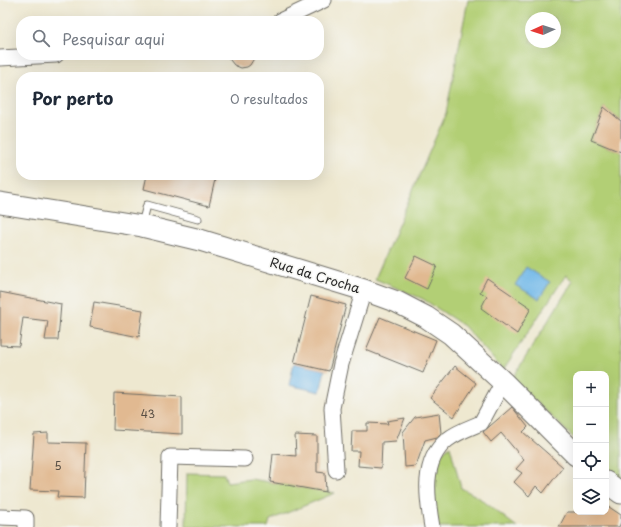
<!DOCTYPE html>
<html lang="pt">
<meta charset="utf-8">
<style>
body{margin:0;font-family:"Playpen Sans",sans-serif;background:#f6f6f7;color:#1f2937}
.controls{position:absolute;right:12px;bottom:12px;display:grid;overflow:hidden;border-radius:8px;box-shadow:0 4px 16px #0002}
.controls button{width:36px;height:36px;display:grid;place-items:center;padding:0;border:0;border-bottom:1px solid #e0e1e3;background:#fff;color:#1f2937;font:20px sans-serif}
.compass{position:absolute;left:525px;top:12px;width:36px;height:36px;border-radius:50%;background:#fff;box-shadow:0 4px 16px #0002;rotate:267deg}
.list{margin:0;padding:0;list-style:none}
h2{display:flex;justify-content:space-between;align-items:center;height:52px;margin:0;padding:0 16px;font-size:17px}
h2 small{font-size:13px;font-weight:400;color:#747a83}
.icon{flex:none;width:22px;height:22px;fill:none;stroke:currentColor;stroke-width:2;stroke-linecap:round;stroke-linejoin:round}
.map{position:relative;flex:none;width:621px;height:527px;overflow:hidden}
.search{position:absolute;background:#fff;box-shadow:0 4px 16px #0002;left:16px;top:16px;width:308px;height:44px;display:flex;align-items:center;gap:10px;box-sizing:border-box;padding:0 14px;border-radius:16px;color:#747a83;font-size:15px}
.panel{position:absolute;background:#fff;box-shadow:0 4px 16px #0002;left:16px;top:72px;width:308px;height:108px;border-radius:16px}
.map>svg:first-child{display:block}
</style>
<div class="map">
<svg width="621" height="527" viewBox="0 0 621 527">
<rect width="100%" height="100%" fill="#f6f6f2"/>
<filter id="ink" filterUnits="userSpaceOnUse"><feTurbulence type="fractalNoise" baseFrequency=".025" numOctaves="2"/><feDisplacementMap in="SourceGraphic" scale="8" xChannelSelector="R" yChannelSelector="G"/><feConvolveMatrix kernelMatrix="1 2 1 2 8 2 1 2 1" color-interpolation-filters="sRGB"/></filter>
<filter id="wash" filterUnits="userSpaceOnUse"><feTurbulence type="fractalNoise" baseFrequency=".012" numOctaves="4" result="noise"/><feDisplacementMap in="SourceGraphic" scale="16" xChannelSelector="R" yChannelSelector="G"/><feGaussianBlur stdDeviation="0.9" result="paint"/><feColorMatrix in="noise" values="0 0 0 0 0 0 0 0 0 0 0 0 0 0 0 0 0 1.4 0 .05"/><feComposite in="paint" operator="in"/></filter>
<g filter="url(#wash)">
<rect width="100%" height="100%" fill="#eee8d0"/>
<g fill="#b2cf75" stroke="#6e7d50" fill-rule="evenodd">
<path d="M468,0h153v121l-17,-14 -13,33 30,12v330l-15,-14v-94h-30v66l-64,-61 61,-98 -7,-6 -63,95 -39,-44 -41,-27 -48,-20 71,-166zM531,18h24v24h-24z"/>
<polygon points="450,446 461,488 478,497 517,527 435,527 434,471 438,456"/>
<polygon points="187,473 224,474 227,482 251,479 335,493 270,520 268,527 186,527"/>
</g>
<g fill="#71b8e8" stroke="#4e728a">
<polygon points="526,267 550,282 539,299 515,285"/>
<polygon points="294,363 325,370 320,392 289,385"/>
</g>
<g id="blocks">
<g fill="#e1b991">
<polygon points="226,55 256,55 250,65 247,67 241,68 234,65"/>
<polygon points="604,107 621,121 621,152 591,140"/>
<polygon points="147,175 216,175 209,206 144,189"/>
<polygon points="416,256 437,266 427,289 405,278"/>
<polygon points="487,278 531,308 517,334 481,308 487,296 480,292"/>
<polygon points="0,292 61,304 58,340 45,340 48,321 23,318 19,346 0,345"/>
<polygon points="311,296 346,305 329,371 294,363"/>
<polygon points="94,302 143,310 139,337 90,327"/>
<polygon points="380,317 436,340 423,373 366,350"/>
<polygon points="455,366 476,383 454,417 430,398"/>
<polygon points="114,393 182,397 182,434 113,430"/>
<polygon points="512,407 528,427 523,432 563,467 543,493 536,486 529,496 514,482 522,473 516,469 524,460 501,433 491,442 483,432"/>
<polygon points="439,413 441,433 437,437 425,440 416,466 405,467 403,432 415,417"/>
<polygon points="405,418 396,441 382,442 381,468 358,466 359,451 351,451 352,431 367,431 367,423 388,424 387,421"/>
<polygon points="48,433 48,442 86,443 84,498 57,497 58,491 30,490 34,434"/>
<polygon points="295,435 317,436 317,472 325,473 326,492 270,482 273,454 296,456"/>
<polygon points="606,505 621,515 621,522 619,527 559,527 567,512 606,512"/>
</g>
</g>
</g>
<g filter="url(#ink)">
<use href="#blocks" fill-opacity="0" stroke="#6f6d65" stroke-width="1"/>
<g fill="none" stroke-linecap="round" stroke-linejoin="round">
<defs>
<polyline id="lane" points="142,224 147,205 198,219"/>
<g id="street">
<polyline points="280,21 324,0"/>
<polyline points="0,58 56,55"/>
<polyline points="336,470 332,408 341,364 364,290"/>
<polyline points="0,517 26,518 26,527"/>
<polyline points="168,527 170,457 245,459"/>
<path d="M432,527c-5,-29 -11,-66 15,-87 10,-8 22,-12 34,-17l22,-41"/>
</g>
<g id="secondary">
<polyline points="0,203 142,226 200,240 364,290 397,302 426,317 451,334 503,382 576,455"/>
<polyline points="606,482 621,493"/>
</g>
</defs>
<use href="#lane" stroke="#6f6d65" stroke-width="9"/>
<use href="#street" stroke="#6f6d65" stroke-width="17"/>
<use href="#secondary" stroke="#6f6d65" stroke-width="23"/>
<use href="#lane" stroke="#fff" stroke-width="7"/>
<use href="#street" stroke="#fff" stroke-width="15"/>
<use href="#secondary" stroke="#fff" stroke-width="21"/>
</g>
</g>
<g text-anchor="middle" stroke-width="3" stroke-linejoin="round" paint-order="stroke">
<g font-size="11" fill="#584e44">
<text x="148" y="418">43</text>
<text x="58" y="470">5</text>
</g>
<g font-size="13" fill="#2b2b2b" stroke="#f6f6f2">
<text transform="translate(315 275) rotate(17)" y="5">Rua da Crocha</text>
</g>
</g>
</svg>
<div class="controls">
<button>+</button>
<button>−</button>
<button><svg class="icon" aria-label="locate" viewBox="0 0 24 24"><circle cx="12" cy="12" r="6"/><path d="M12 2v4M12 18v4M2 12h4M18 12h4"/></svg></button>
<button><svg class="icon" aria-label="layers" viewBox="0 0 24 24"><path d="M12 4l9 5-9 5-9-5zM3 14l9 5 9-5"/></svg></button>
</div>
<svg class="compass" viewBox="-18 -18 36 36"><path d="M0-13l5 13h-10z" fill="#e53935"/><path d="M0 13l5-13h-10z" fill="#747a83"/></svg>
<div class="search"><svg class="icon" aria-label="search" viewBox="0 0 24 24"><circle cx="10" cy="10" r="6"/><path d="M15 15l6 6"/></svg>Pesquisar aqui</div>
<section class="panel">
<h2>Por perto<small>0 resultados</small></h2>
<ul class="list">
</ul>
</section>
</div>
